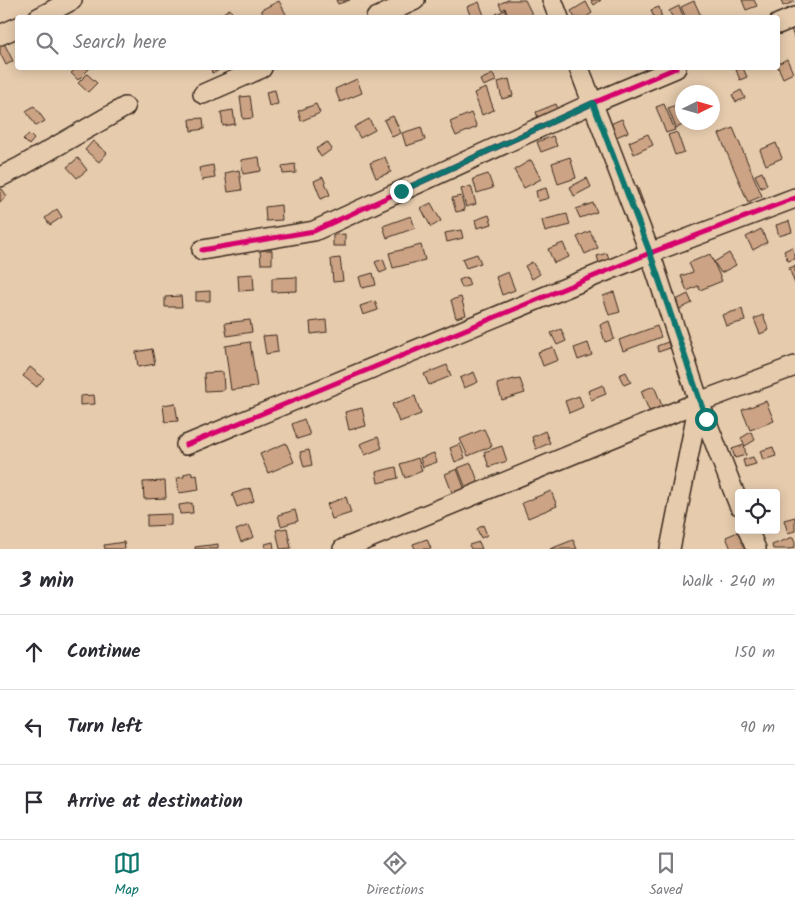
<!DOCTYPE html>
<meta charset="utf-8">
<style>
body{margin:0;font-family:Kalam,sans-serif;background:#f7f7f7;color:#2b2b33}
.controls{position:absolute;right:15px;bottom:15px;display:grid;overflow:hidden;border-radius:5px;box-shadow:0 2px 12px #0003}
.controls button{width:45px;height:45px;display:grid;place-items:center;padding:0;border:0;border-bottom:1px solid #e1e1e2;background:#fff;color:#2b2b33;font:25px sans-serif}
.compass{position:absolute;left:675px;top:85px;width:45px;height:45px;border-radius:50%;background:#fff;box-shadow:0 2px 12px #0003;rotate:85deg}
.stop{position:absolute;width:15px;height:15px;margin:-11px;border:4px solid #0f766e;border-radius:50%;background:#fff}
.stop.end{background:#0f766e;border-color:#fff;box-shadow:0 1px 5px #0008}
.list{margin:0;padding:0;list-style:none}
h2{display:flex;justify-content:space-between;align-items:center;height:65px;margin:0;padding:0 20px;font-size:21px}
h2 small{font-size:16px;font-weight:400;color:#7c7c81}
.list li{display:grid;grid-template-columns:32px 1fr auto;gap:15px;align-items:center;box-sizing:border-box;height:75px;padding:0 20px;border-top:1px solid #e1e1e2}
.list b{display:block;font-size:19px;white-space:nowrap}
.list em{font-size:16px;font-style:normal;color:#7c7c81}
.icon{flex:none;width:28px;height:28px;fill:none;stroke:currentColor;stroke-width:2;stroke-linecap:round;stroke-linejoin:round}
.map{position:relative;flex:none;width:795px;height:549px;overflow:hidden}
.search{position:absolute;background:#fff;box-shadow:0 2px 12px #0003;left:15px;right:15px;top:15px;height:55px;display:flex;align-items:center;gap:12px;box-sizing:border-box;padding:0 18px;border-radius:5px;color:#7c7c81;font-size:19px}
.sheet{height:290px;background:#fff}
nav{display:flex;justify-content:space-around;align-items:center;box-sizing:border-box;height:70px;border-top:1px solid #e1e1e2;background:#fff;font-size:14px;color:#7c7c81}
nav a{display:grid;justify-items:center;gap:2px}
nav .on{color:#0f766e}
.map>svg:first-child{display:block}
</style>
<div class="map">
<svg width="795" height="549" viewBox="0 0 795 549">
<rect width="100%" height="100%" fill="#e6cbad"/>
<filter id="ink" filterUnits="userSpaceOnUse"><feTurbulence type="fractalNoise" baseFrequency=".02" numOctaves="2"/><feDisplacementMap in="SourceGraphic" scale="10" xChannelSelector="R" yChannelSelector="G"/><feConvolveMatrix kernelMatrix="1 2 1 2 8 2 1 2 1" color-interpolation-filters="sRGB"/></filter>
<g filter="url(#ink)">
<g fill="#cca384" stroke="#3b2a1e">
<polygon points="336,0 350,0 338,4"/>
<polygon points="508,0 525,0 534,18 509,18 505,8 502,10 499,4"/>
<polygon points="591,0 601,0 594,5"/>
<polygon points="742,0 754,0 757,6 746,10"/>
<polygon points="781,0 793,0 794,2 783,6"/>
<polygon points="279,1 288,18 265,18 261,10"/>
<polygon points="694,1 702,18 686,18 681,7"/>
<polygon points="479,2 485,18 471,18 467,7"/>
<polygon points="586,2 592,13 585,18 575,18 571,11"/>
<polygon points="679,6 684,18 673,18 669,11"/>
<polygon points="659,7 662,18 654,18 651,10"/>
<polygon points="230,9 235,18 223,18 221,14"/>
<polygon points="505,10 508,18 498,18 496,14"/>
<polygon points="795,24 795,40 790,26"/>
<polygon points="4,43 13,61 6,65 0,53 0,45"/>
<polygon points="787,59 793,73 783,78 778,67 778,64"/>
<polygon points="77,68 90,68 78,80 71,73"/>
<polygon points="211,68 218,68 218,71 212,73"/>
<polygon points="743,68 747,77 740,80 736,70"/>
<polygon points="87,74 97,83 88,92 78,83"/>
<polygon points="493,74 496,81 483,86 480,80"/>
<polygon points="357,79 362,93 340,102 335,89"/>
<polygon points="509,79 513,96 502,99 498,82"/>
<polygon points="486,88 494,110 482,115 474,93"/>
<polygon points="275,90 278,104 269,106 266,92"/>
<polygon points="741,90 745,98 736,102 732,95"/>
<polygon points="250,96 253,118 243,119 240,97"/>
<polygon points="316,104 320,113 301,121 298,111"/>
<polygon points="556,104 559,113 539,121 536,112"/>
<polygon points="664,104 675,130 666,133 656,107"/>
<polygon points="676,105 682,119 682,122 684,122 685,124 676,128 668,108"/>
<polygon points="34,106 45,121 36,126 26,111"/>
<polygon points="233,110 235,124 223,126 221,112"/>
<polygon points="471,113 477,127 456,136 450,122"/>
<polygon points="393,116 401,133 392,137 384,120"/>
<polygon points="203,118 204,129 191,131 190,119"/>
<polygon points="369,119 375,130 360,138 354,127"/>
<polygon points="622,119 628,132 614,138 608,125"/>
<polygon points="421,127 425,140 406,146 402,133"/>
<polygon points="733,128 762,196 748,202 719,134"/>
<polygon points="677,132 684,152 675,155 668,135"/>
<polygon points="29,134 34,139 29,145 23,139"/>
<polygon points="648,134 653,145 634,154 629,142"/>
<polygon points="553,136 557,146 541,152 537,142"/>
<polygon points="93,141 107,153 99,162 85,150"/>
<polygon points="327,142 332,149 321,157 316,149"/>
<polygon points="776,143 782,158 766,165 760,150"/>
<polygon points="259,157 261,171 243,174 241,160"/>
<polygon points="385,157 391,172 376,178 370,163"/>
<polygon points="570,157 576,178 558,184 552,163"/>
<polygon points="78,158 87,170 77,178 67,167"/>
<polygon points="531,160 541,179 524,188 514,170"/>
<polygon points="295,164 296,173 283,174 282,166"/>
<polygon points="213,165 215,178 202,180 199,168"/>
<polygon points="239,170 242,190 228,192 225,173"/>
<polygon points="762,172 767,185 761,188 755,175"/>
<polygon points="488,174 493,188 477,193 473,179"/>
<polygon points="323,177 330,195 321,199 314,181"/>
<polygon points="587,178 591,187 574,196 570,187"/>
<polygon points="471,186 476,204 466,207 461,189"/>
<polygon points="637,186 644,204 635,208 628,189"/>
<polygon points="546,188 549,198 538,201 536,191"/>
<polygon points="2,189 7,196 0,202 0,190"/>
<polygon points="461,196 465,210 456,212 452,198"/>
<polygon points="431,203 441,221 431,227 421,208"/>
<polygon points="593,203 597,212 580,218 576,209"/>
<polygon points="281,205 282,220 266,221 265,207"/>
<polygon points="57,209 62,217 50,225 45,218"/>
<polygon points="567,214 570,225 545,232 542,220"/>
<polygon points="489,215 492,224 477,228 475,220"/>
<polygon points="411,216 415,228 387,238 383,226"/>
<polygon points="789,221 792,232 779,236 776,225"/>
<polygon points="761,229 767,242 753,250 746,237"/>
<polygon points="461,230 463,238 447,242 445,233"/>
<polygon points="590,231 598,248 585,254 577,237"/>
<polygon points="345,234 345,246 333,246 333,235"/>
<polygon points="563,243 569,257 554,263 548,249"/>
<polygon points="421,245 425,260 393,268 389,253"/>
<polygon points="792,247 795,255 795,259 788,261 784,251"/>
<polygon points="260,250 272,250 272,264 261,264"/>
<polygon points="607,253 610,262 600,266 597,256"/>
<polygon points="729,253 736,265 721,273 714,262"/>
<polygon points="477,254 481,263 466,268 462,259"/>
<polygon points="710,254 722,281 700,290 698,286 687,291 681,276 693,272 689,263"/>
<polygon points="340,258 343,281 333,282 331,259"/>
<polygon points="383,259 387,270 380,273 375,262"/>
<polygon points="532,262 540,274 532,279 525,266"/>
<polygon points="795,266 795,284 789,268"/>
<polygon points="508,272 515,290 502,295 496,277"/>
<polygon points="373,273 376,285 362,288 359,277"/>
<polygon points="253,274 254,290 239,291 238,275"/>
<polygon points="297,277 297,291 272,292 272,278"/>
<polygon points="467,277 470,285 462,288 459,280"/>
<polygon points="210,291 210,301 196,301 196,292"/>
<polygon points="614,292 620,312 609,315 603,296"/>
<polygon points="688,294 692,303 678,310 674,301"/>
<polygon points="181,296 182,307 165,307 165,297"/>
<polygon points="461,297 466,315 456,318 451,300"/>
<polygon points="375,301 378,310 363,315 360,306"/>
<polygon points="742,309 745,321 726,326 722,315"/>
<polygon points="763,315 769,330 760,334 754,319"/>
<polygon points="250,320 252,332 227,336 225,323"/>
<polygon points="326,320 327,332 311,334 310,322"/>
<polygon points="609,321 614,339 605,342 600,325"/>
<polygon points="657,326 661,337 623,351 619,340"/>
<polygon points="561,329 566,341 557,345 551,333"/>
<polygon points="276,335 278,352 266,354 263,336"/>
<polygon points="250,342 257,387 231,390 225,346"/>
<polygon points="668,342 670,348 658,352 657,346"/>
<polygon points="588,343 592,355 578,360 574,348"/>
<polygon points="553,347 558,360 543,366 538,352"/>
<polygon points="152,349 155,364 138,367 136,352"/>
<polygon points="447,365 451,376 429,385 424,374"/>
<polygon points="30,367 44,378 37,387 23,376"/>
<polygon points="223,372 224,390 205,391 204,373"/>
<polygon points="474,372 478,382 464,388 460,378"/>
<polygon points="626,372 631,382 624,385 619,375"/>
<polygon points="514,379 514,380 520,379 525,393 502,400 497,384"/>
<polygon points="603,385 606,394 591,400 588,391"/>
<polygon points="654,386 663,408 650,413 641,391"/>
<polygon points="94,395 95,404 80,405 80,396"/>
<polygon points="415,396 421,414 399,422 392,404"/>
<polygon points="579,396 583,407 569,413 565,401"/>
<polygon points="766,401 774,421 750,430 742,410"/>
<polygon points="175,403 178,421 165,422 163,405"/>
<polygon points="362,408 366,426 349,430 345,412"/>
<polygon points="304,419 310,435 297,439 292,424"/>
<polygon points="484,429 492,446 468,456 460,439"/>
<polygon points="545,431 550,443 536,449 532,437"/>
<polygon points="751,432 755,440 745,446 741,438"/>
<polygon points="378,437 382,448 365,455 360,444"/>
<polygon points="286,443 294,462 268,473 260,454"/>
<polygon points="460,444 465,458 455,462 450,448"/>
<polygon points="744,445 746,455 735,458 732,449"/>
<polygon points="502,446 507,461 489,467 484,452"/>
<polygon points="773,447 776,456 763,460 760,451"/>
<polygon points="309,450 312,465 304,467 300,452"/>
<polygon points="434,453 437,462 423,467 420,458"/>
<polygon points="753,457 756,464 745,467 743,460"/>
<polygon points="418,458 422,471 405,478 400,464"/>
<polygon points="471,463 480,486 467,491 458,468"/>
<polygon points="396,467 398,478 378,483 376,472"/>
<polygon points="457,469 465,490 453,495 445,474"/>
<polygon points="192,472 192,476 197,475 199,490 179,493 177,478 184,477 184,474"/>
<polygon points="165,481 166,498 144,499 143,482"/>
<polygon points="250,488 254,501 237,507 232,494"/>
<polygon points="551,491 557,506 528,518 522,503"/>
<polygon points="346,497 351,513 332,519 327,504"/>
<polygon points="192,503 193,513 180,514 179,505"/>
<polygon points="295,510 298,521 281,526 278,515"/>
<polygon points="171,514 171,525 147,526 147,515"/>
<polygon points="795,517 795,531 788,533 784,520"/>
<polygon points="249,525 254,537 241,542 236,530"/>
<polygon points="483,525 487,535 481,538 477,529"/>
<polygon points="287,528 291,548 280,549 276,530"/>
<polygon points="740,531 748,549 731,549 726,537"/>
<polygon points="793,537 795,542 795,547 790,549 773,549 772,545"/>
<polygon points="427,539 431,549 415,549 413,544"/>
<polygon points="573,540 577,549 550,549"/>
<polygon points="124,542 125,549 105,549 104,545"/>
<polygon points="273,542 274,549 266,549 265,544"/>
<polygon points="479,542 482,549 471,549 469,545"/>
<polygon points="218,544 218,549 195,549 195,547"/>
</g>
<g fill="none" stroke-linecap="round" stroke-linejoin="round">
<defs>
<g id="minor">
<polyline points="552,0 559,18"/>
<polyline points="38,18 72,0"/>
<polyline points="376,18 415,0"/>
<polyline points="778,24 795,17"/>
<polyline points="0,35 18,27"/>
<polyline points="579,68 650,253 699,402 739,505"/>
<polyline points="203,94 262,68"/>
<polyline points="0,177 20,167 125,107"/>
<polyline points="202,250 314,231 593,103 676,68"/>
<polyline points="186,445 650,253 795,198"/>
<polyline points="748,530 756,549"/>
<polyline points="343,549 699,402 795,366"/>
<polyline points="670,549 699,402"/>
</g>
</defs>
<use href="#minor" stroke="#3b2a1e" stroke-width="22"/>
<use href="#minor" stroke="#e6cbad" stroke-width="19"/>
<defs>
<g id="cycleway">
<polyline points="202,250 314,231 593,103 676,68"/>
<polyline points="186,445 650,253 795,198"/>
</g>
</defs>
<use href="#cycleway" stroke="#e6cbad" stroke-width="8"/>
<use href="#cycleway" stroke="#d6006c" stroke-width="5"/>
</g>
</g>
<g fill="none" stroke-linecap="round" stroke-linejoin="round" filter="url(#ink)">
<polyline stroke="#0f766e" stroke-width="6" points="401,191 593,103 650,253 706,419"/>
</g>
</svg>
<div class="controls">
<button><svg class="icon" aria-label="locate" viewBox="0 0 24 24"><circle cx="12" cy="12" r="6"/><path d="M12 2v4M12 18v4M2 12h4M18 12h4"/></svg></button>
</div>
<svg class="compass" viewBox="-18 -18 36 36"><path d="M0-13l5 13h-10z" fill="#e53935"/><path d="M0 13l5-13h-10z" fill="#7c7c81"/></svg>
<div class="stop" style="left:706px;top:419px"></div>
<div class="stop end" style="left:401px;top:191px"></div>
<div class="search"><svg class="icon" aria-label="search" viewBox="0 0 24 24"><circle cx="10" cy="10" r="6"/><path d="M15 15l6 6"/></svg>Search here</div>
</div>
<section class="sheet">
<h2>3 min<small>Walk · 240 m</small></h2>
<ul class="list">
<li><svg class="icon" aria-label="ahead" viewBox="0 0 24 24"><path d="M12 20V5M6 11l6-6 6 6"/></svg><div><b>Continue</b></div><em>150 m</em></li>
<li><svg class="icon" aria-label="left" viewBox="0 0 24 24"><path d="M17 20v-9H6M10 6l-5 5 5 5"/></svg><div><b>Turn left</b></div><em>90 m</em></li>
<li><svg class="icon" aria-label="arrive" viewBox="0 0 24 24"><path d="M6 21V4h12l-3 4 3 4H6"/></svg><div><b>Arrive at destination</b></div></li>
</ul>
</section>
<nav>
<a class="on"><svg class="icon" aria-label="map" viewBox="0 0 24 24"><path d="M3 6l6-2 6 2 6-2v14l-6 2-6-2-6 2zM9 4v14M15 6v14"/></svg>Map</a>
<a><svg class="icon" aria-label="directions" viewBox="0 0 24 24"><path d="M12 3l9 9-9 9-9-9zM9 14v-3h6M13 9l2 2-2 2"/></svg>Directions</a>
<a><svg class="icon" aria-label="saved" viewBox="0 0 24 24"><path d="M7 4h10v16l-5-4-5 4z"/></svg>Saved</a>
</nav>
